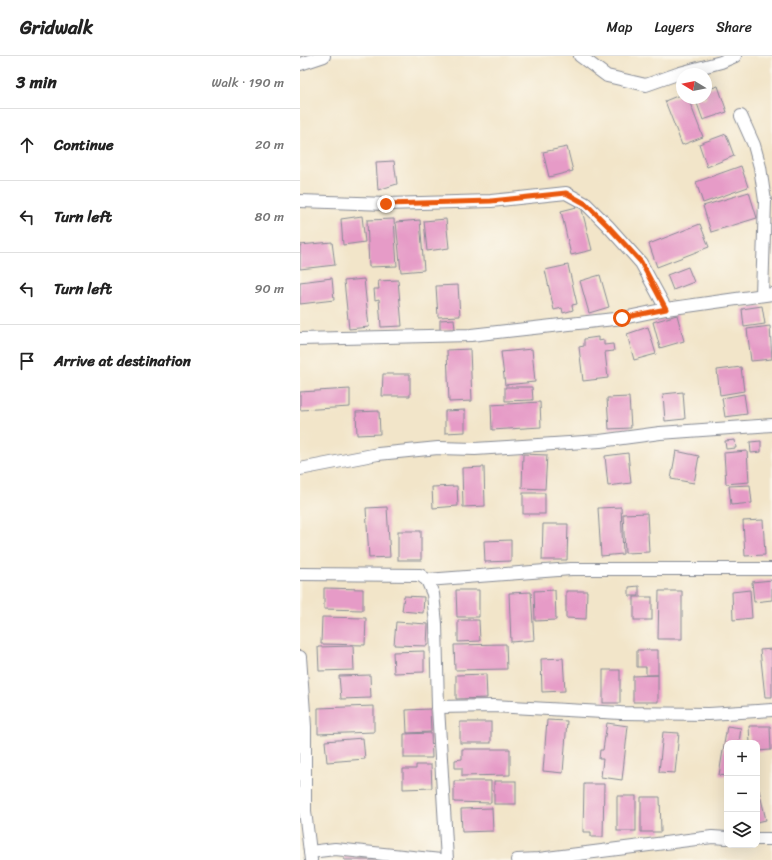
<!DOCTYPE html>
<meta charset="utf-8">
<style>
body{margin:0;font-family:Sriracha,sans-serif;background:#f6f6f6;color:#222}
.controls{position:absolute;right:12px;bottom:12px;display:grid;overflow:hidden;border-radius:8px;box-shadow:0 4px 16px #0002}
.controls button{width:36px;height:36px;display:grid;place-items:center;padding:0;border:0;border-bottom:1px solid #e0e0e0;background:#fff;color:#222;font:20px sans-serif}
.compass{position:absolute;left:376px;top:12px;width:36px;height:36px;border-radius:50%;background:#fff;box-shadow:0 4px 16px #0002;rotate:280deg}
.stop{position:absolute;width:12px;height:12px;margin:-9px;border:3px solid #ea580c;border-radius:50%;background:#fff}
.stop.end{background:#ea580c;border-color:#fff;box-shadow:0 1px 4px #0008}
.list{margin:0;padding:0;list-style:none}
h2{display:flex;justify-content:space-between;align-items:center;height:52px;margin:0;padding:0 16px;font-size:17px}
h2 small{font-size:13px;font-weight:400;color:#767676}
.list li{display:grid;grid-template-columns:26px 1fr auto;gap:12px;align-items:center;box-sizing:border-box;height:72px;padding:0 16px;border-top:1px solid #e0e0e0}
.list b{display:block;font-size:15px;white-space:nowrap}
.list em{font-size:13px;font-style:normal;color:#767676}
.icon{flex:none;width:22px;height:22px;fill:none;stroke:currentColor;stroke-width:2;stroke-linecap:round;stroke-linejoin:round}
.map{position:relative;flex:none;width:472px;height:804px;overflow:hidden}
header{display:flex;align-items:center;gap:24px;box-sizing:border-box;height:56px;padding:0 20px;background:#fff;border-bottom:1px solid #e0e0e0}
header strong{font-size:19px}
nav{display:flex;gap:22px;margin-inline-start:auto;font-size:14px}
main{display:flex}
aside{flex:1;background:#fff}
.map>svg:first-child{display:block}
</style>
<header>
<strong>Gridwalk</strong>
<nav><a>Map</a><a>Layers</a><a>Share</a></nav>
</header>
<main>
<aside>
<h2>3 min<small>Walk · 190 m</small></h2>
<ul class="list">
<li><svg class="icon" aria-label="ahead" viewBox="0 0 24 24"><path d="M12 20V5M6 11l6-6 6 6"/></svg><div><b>Continue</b></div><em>20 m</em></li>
<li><svg class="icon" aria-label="left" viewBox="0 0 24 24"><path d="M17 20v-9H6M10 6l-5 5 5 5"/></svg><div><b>Turn left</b></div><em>80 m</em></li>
<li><svg class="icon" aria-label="left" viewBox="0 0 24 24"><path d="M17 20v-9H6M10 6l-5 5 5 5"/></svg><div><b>Turn left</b></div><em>90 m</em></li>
<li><svg class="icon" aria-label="arrive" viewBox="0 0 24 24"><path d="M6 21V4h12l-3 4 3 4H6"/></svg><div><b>Arrive at destination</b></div></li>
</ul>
</aside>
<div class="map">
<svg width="472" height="804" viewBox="0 0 472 804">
<rect width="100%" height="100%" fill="#fbf7ec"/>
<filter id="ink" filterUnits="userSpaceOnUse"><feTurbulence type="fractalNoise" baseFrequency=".025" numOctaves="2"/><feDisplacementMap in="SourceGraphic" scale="8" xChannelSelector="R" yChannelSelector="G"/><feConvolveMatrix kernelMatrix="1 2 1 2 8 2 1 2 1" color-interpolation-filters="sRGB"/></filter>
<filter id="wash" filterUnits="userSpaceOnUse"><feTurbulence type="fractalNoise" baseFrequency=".012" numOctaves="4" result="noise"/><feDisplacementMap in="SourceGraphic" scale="16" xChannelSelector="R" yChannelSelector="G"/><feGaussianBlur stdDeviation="0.9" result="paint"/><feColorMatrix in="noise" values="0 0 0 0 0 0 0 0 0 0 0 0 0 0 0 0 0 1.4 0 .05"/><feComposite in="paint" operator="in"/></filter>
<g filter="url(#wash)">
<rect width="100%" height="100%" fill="#f2e5c9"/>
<g id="blocks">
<g fill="#e69bc7">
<polygon points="418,30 427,56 403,64 395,42 406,42 406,34"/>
<polygon points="382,38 382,42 388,42 403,81 382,89 365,45"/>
<polygon points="426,78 434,100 407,111 399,88"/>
<polygon points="267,91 273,115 249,121 243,96"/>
<polygon points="94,105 97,128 78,134 76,106"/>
<polygon points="441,110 448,131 403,147 396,126"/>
<polygon points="449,136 457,162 411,176 403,150"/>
<polygon points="281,150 292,194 271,199 261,155"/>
<polygon points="62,160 65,186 43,189 41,163"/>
<polygon points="94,163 97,210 69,211 67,164"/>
<polygon points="146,163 149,192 127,195 124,165"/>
<polygon points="120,164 124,214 101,216 96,166"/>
<polygon points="400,168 409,191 357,211 349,188"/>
<polygon points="32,186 35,209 0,213 0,189"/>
<polygon points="268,209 277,248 272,249 273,254 263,257 262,252 254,254 245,214"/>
<polygon points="388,211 394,226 373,234 367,219"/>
<polygon points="300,219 309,251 289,257 280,225"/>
<polygon points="32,222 34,244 0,248 0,226"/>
<polygon points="64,223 69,271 49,273 44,225"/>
<polygon points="98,224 102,270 81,271 79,243 75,244 74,233 79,233 78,225"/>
<polygon points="158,229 160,260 138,261 136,230"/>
<polygon points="462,250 465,268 444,271 442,253"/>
<polygon points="377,259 384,285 360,292 353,266"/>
<polygon points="154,263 155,273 140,274 140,264"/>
<polygon points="470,270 472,303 451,305 447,273"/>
<polygon points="348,271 356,298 334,304 327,278"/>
<polygon points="298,281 298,285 304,284 304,289 313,288 314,295 305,296 308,322 283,325 279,291 284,290 284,283"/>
<polygon points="170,293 172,345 149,346 147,294"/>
<polygon points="232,293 235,326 205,329 201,296"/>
<polygon points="441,311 444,335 420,339 417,314"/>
<polygon points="83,318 110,318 110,340 82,340"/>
<polygon points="205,331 232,331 233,344 205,345"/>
<polygon points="50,333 50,351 0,354 0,336"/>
<polygon points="383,336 385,363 365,365 363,338"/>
<polygon points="444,338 447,358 425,361 422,342"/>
<polygon points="329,341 331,372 309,373 307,342"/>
<polygon points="240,346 241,371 192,374 191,349"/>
<polygon points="165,354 165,376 145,377 145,355"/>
<polygon points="79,355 80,378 57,379 56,356"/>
<polygon points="435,384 436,392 426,393 425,385"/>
<polygon points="461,385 461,396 451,397 450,386"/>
<polygon points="376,395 399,400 394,427 371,423"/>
<polygon points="447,395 449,426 426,428 424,397"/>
<polygon points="328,397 331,427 308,430 305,400"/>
<polygon points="223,398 247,399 245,433 222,432"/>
<polygon points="184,411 185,450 163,451 162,412"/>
<polygon points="450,429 452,447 431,449 429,430"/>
<polygon points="157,430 158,450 133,452 132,431"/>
<rect x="223" y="437" width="22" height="21"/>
<polygon points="87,451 90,501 69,502 66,452"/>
<polygon points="321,451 323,498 301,500 298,452"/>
<polygon points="347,457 349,496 325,497 323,458"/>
<polygon points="463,464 465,499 445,500 443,465"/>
<polygon points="243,468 268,468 267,504 242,504"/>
<rect x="98" y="475" width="23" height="29"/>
<polygon points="211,484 211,505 185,506 184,485"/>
<polygon points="472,524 472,544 454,546 452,526"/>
<polygon points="339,530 339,540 329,540 329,531"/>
<polygon points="24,532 63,533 63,554 24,553"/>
<polygon points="156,534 179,534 179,561 157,561"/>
<polygon points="255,534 256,564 235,565 234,535"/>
<polygon points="450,534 452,562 433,564 432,536"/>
<polygon points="266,535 287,535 286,563 266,562"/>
<polygon points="359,535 382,535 382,583 358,583"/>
<polygon points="231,536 234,584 211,586 209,537"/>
<polygon points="104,540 124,541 123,557 102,555"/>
<rect x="334" y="541" width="18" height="23"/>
<polygon points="22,561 66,562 65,589 21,588"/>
<polygon points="158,564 179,564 180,585 158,586"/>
<polygon points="96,566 128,568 127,590 94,589"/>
<polygon points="206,588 207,613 155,614 154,589"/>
<polygon points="53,590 54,614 19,615 18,591"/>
<polygon points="472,593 472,641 465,641 460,594"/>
<polygon points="337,594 358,594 358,619 346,619 346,611 337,611"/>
<polygon points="124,595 124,616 94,617 93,596"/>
<polygon points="263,602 265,635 242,636 241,603"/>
<rect x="303" y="614" width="17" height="33"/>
<polygon points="186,618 187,642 156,643 156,619"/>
<polygon points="70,619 71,642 41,643 39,620"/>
<polygon points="358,619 358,646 333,646 333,620"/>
<polygon points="74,650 74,676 18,678 18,652"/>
<polygon points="130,653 131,676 107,677 106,654"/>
<polygon points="247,664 267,665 263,717 243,715"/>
<rect x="160" y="666" width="31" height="21"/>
<polygon points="307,667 328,670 322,724 301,721 303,703 299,703 300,694 303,694"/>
<polygon points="427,670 441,672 439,687 427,687 427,720 419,719"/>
<polygon points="449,670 470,670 471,694 457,695 457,687 450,687"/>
<polygon points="363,676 379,677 375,717 359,716"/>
<polygon points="131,677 132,702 104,702 104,678"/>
<polygon points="63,682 65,703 27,706 25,685"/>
<polygon points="162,693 210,693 210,719 162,720 162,712 155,712 155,704 162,703"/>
<polygon points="116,709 131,709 132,732 103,733 103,713 116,713"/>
<polygon points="154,725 191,725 191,747 154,746"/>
<rect x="194" y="725" width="22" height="23"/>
<polygon points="284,728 304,728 303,781 291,781 291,776 283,776"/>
<polygon points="459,734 466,764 457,766 457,735"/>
<rect x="317" y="740" width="19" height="35"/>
<polygon points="341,741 360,741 361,776 341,776"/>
<polygon points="192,752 193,775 162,776 161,753"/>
<polygon points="44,800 88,804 44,804"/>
</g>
</g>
</g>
<g filter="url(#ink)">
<use href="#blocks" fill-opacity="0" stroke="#868a94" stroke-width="1"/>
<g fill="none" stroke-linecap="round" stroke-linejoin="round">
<defs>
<g id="minor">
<polyline points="280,0 307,20 346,29 380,17 421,6 435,0"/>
<polyline points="0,8 24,0"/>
<polyline points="441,60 454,89 460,111 465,145 462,239"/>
<polyline points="0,145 86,148 191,145 266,137 286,148 308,170 341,207 366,253"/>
<polyline points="0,283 171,279 323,262 366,253 472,238"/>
<polyline points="0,413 78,398 138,392 175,393 300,385 360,377 472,369"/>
<polyline points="0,518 120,519 127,524 271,513 472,513"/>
<polyline points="127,524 133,538 136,568 138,651 147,804"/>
<polyline points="0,601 5,671 5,755 11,804"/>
<polyline points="138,651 193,650 321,657 409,658 472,654"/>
<polyline points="457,783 472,783"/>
<polyline points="10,796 35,793 141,804"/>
<polyline points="217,804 239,803 412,781 427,782"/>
</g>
</defs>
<use href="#minor" stroke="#868a94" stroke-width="14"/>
<use href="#minor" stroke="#fff" stroke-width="12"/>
</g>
</g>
<g fill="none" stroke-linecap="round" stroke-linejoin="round" filter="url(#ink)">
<polyline stroke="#ea580c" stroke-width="5" points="86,148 191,145 266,137 286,148 308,170 341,206 366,253 322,262"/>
</g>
</svg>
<div class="controls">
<button>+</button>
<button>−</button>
<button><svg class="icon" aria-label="layers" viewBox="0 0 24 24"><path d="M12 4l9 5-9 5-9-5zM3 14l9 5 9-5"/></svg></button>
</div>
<svg class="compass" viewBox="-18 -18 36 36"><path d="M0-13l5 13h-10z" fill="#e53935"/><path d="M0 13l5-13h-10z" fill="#767676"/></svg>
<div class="stop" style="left:322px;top:262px"></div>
<div class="stop end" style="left:86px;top:148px"></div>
</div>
</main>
